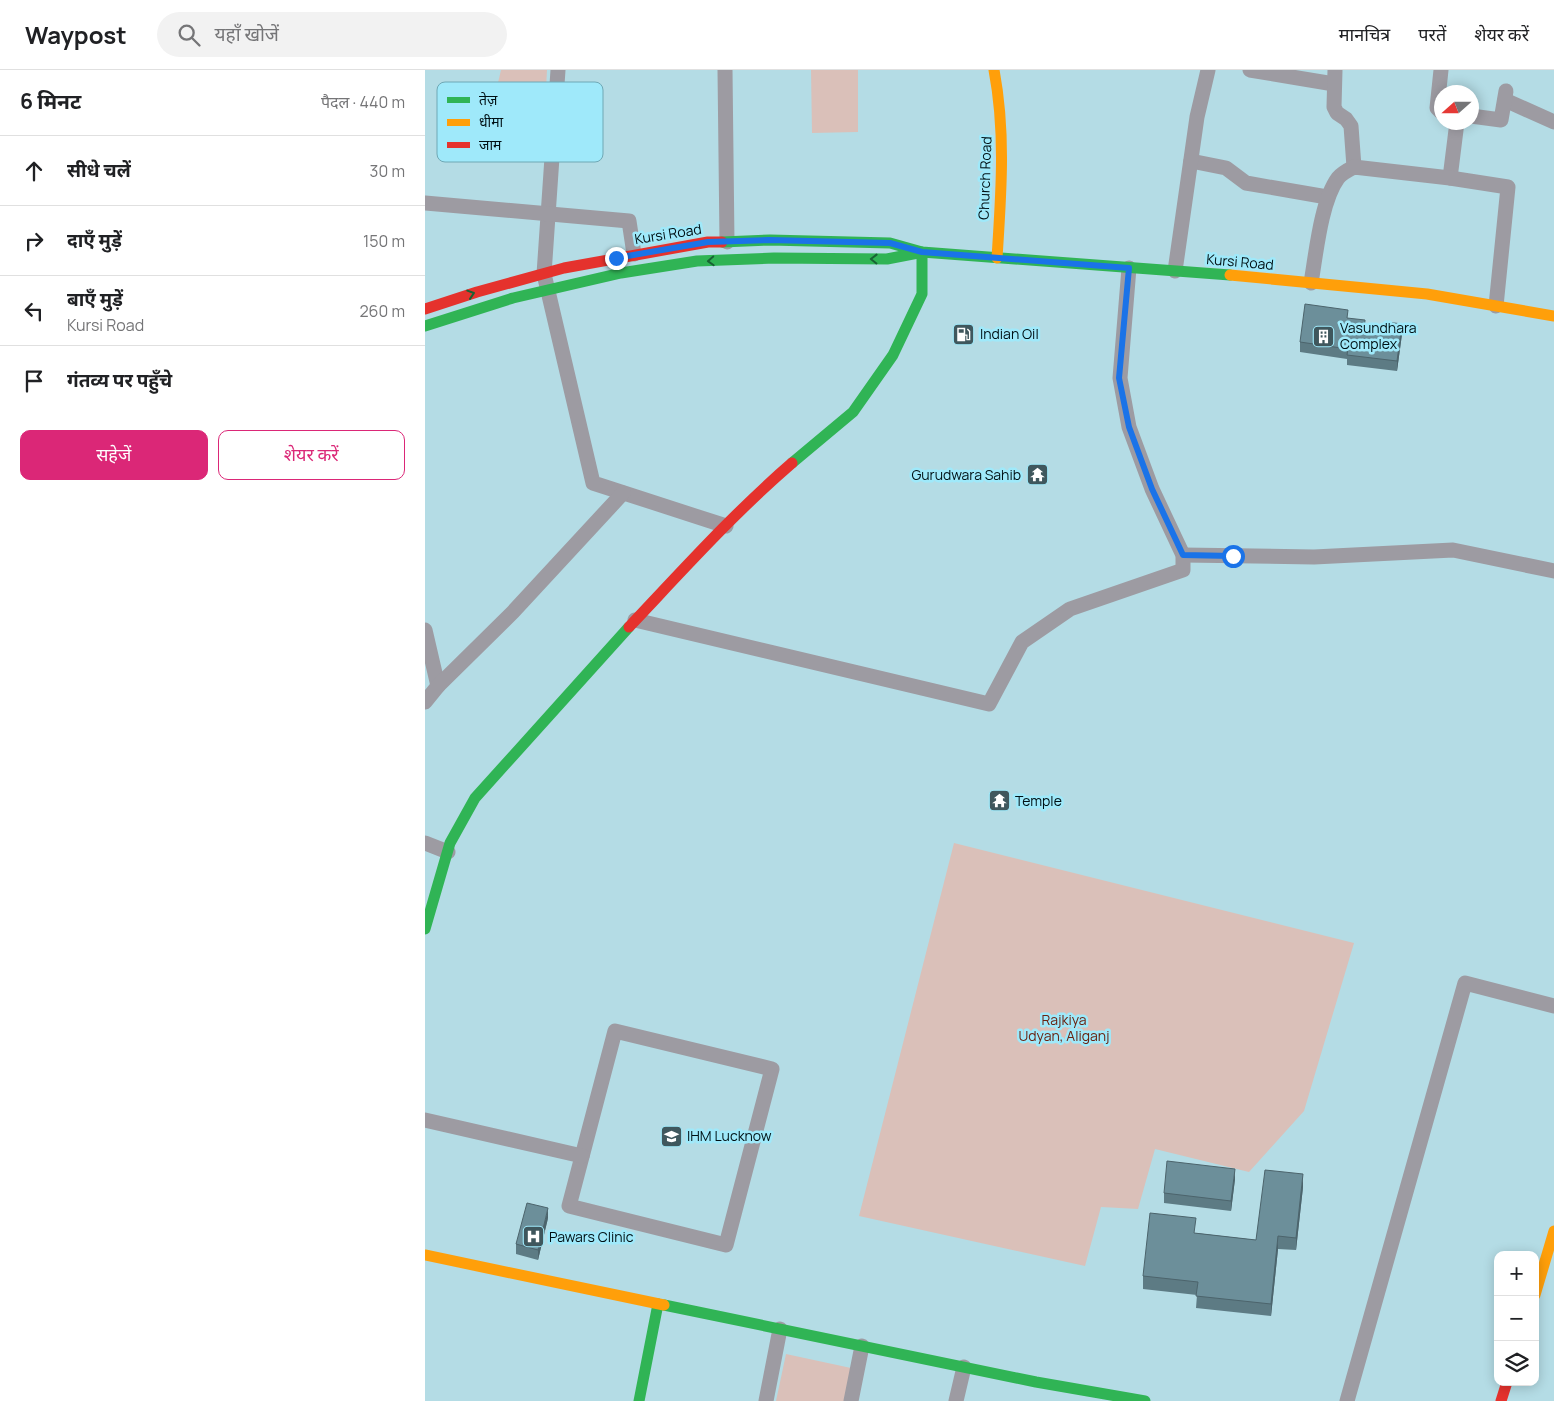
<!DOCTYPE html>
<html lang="hi">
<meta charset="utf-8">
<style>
body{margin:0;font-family:Manrope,"Noto Sans Devanagari",sans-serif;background:#f2f2f2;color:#202124}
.controls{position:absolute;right:15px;bottom:15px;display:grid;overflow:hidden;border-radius:10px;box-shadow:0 2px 12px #0003}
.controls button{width:45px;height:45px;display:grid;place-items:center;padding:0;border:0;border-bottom:1px solid #e0e0e0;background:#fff;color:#202124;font:25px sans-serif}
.compass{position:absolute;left:1009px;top:15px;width:45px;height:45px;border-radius:50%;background:#fff;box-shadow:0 2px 12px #0003;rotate:249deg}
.stop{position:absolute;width:15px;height:15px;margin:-11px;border:4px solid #1a73e8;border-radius:50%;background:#fff}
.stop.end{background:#1a73e8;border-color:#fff;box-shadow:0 1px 5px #0008}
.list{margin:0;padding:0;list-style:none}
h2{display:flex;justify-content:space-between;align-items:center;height:65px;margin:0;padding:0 20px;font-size:21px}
h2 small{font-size:16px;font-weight:400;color:#757577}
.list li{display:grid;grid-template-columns:32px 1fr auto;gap:15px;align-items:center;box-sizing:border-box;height:70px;padding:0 20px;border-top:1px solid #e0e0e0}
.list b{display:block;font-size:19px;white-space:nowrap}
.list p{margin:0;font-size:16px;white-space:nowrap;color:#757577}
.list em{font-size:16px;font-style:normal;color:#757577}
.actions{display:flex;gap:10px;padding:15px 20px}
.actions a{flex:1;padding:11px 0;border:1px solid #db2777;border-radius:10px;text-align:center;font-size:18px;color:#db2777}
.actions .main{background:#db2777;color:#fff}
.icon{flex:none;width:28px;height:28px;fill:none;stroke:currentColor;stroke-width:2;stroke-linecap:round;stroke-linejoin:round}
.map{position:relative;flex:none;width:1129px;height:1331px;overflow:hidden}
header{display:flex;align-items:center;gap:30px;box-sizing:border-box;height:70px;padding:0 25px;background:#fff;border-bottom:1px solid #e0e0e0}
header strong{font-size:24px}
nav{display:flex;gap:28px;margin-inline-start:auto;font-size:18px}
.search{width:350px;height:45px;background:#f2f2f2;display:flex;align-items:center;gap:12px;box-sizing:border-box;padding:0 18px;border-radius:28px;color:#757577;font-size:19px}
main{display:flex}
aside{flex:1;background:#fff}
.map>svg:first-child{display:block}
</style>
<header>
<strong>Waypost</strong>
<div class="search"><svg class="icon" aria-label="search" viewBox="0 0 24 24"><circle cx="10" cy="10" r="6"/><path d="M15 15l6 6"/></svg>यहाँ खोजें</div>
<nav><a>मानचित्र</a><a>परतें</a><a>शेयर करें</a></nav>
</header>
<main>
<aside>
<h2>6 मिनट<small>पैदल · 440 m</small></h2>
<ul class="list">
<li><svg class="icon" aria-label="ahead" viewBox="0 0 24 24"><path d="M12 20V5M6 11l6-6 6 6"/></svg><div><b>सीधे चलें</b></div><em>30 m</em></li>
<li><svg class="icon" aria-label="right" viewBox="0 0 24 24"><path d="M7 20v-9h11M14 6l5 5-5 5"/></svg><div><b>दाएँ मुड़ें</b></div><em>150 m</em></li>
<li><svg class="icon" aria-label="left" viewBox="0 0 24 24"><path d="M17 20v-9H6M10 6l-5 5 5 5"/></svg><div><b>बाएँ मुड़ें</b><p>Kursi Road</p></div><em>260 m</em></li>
<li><svg class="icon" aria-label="arrive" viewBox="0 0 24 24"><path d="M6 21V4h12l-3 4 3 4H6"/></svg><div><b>गंतव्य पर पहुँचे</b></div></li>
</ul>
<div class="actions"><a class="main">सहेजें</a><a>शेयर करें</a></div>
</aside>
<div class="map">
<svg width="1129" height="1331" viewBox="0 0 1129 1331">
<rect width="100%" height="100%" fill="#b4dce5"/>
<g fill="#dac0b9">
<polygon points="76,0 122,0 120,38 68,34"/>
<polygon points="386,0 433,0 433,62 387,63"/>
<polygon points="529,773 929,873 879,1041 824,1102 730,1079 713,1139 676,1137 660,1196 434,1146"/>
<polygon points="361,1284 426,1298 419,1331 351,1331"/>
</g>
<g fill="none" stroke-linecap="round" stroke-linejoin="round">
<g stroke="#9d9ba2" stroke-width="15">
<polyline points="133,0 119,204 168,413 301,456"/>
<polyline points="300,0 302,172"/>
<polyline points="825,0 909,14"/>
<polyline points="910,0 909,37 912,43 921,49 926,56 929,97"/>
<polyline points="1016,0 1012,38 1016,42"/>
<polyline points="1080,30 1129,52"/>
<polyline points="1046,46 1076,50 1081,21"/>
<polyline points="766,91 801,98 821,113 902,127"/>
<polyline points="1025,108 1032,52"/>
<polyline points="0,133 204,151 209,184"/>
<polyline points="750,201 772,47 783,0"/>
<path d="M886,213c5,-29 10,-82 27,-105 4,-5 10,-8 16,-11l96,11 58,9 -12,119"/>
<polyline points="758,485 889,487 1028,480 1129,501"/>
<polyline points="210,550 564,634 597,572 645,539 758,500 758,485 727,419 704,357 695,308 704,198"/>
<polyline points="0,560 13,616"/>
<polyline points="0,632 13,616 88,542 198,423"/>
<polyline points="0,773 23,782"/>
<polygon points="190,961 347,999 301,1175 144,1136"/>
<polyline points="0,1050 157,1086"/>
<polyline points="341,1331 355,1259"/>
<polyline points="426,1331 437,1276"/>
<polyline points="531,1331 539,1297"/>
<polyline points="922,1331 1040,913 1129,936"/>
</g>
<g stroke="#30b455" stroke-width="11">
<polyline points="297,172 345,170 465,173 497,182 805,205"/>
<polyline points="0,256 88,228 196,203 272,191 349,188 462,189 493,183"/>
<polyline points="367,393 428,342 468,285 497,224 497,182"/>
<polyline points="0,859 25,773 50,728 204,557"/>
<polyline points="239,1235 611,1312 720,1331"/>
<polyline points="214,1331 233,1234"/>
</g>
<g stroke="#ff9f0a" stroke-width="11">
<path d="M569,0c12,63 7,125 3,188"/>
<polyline points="805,205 1002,224 1129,246"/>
<polyline points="0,1185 239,1235"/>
<polyline points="1110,1225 1129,1161"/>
</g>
<g stroke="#e5322d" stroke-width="11">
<polyline points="0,239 52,222 139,198 283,172 297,172"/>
<path d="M204,557c53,-56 105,-114 163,-164"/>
<polyline points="1076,1331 1082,1312"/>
</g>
</g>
<g fill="#5d7b84">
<polygon points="923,248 940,261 977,264 972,301 922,295 922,289 875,282 875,272"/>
<polygon points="810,1109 806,1141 739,1133 739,1123"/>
<polygon points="878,1117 871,1180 853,1179 846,1246 771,1238 772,1225 718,1219 718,1206 771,1163 831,1170"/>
<polygon points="123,1148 113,1190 91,1184 91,1174"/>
</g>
<g fill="#4c646c">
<polygon points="977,254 977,264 972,301 972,291"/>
<polygon points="810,1099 810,1109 806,1141 806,1131"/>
<polygon points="878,1104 878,1117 871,1180 871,1168"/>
<polygon points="123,1138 123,1148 113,1190 113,1180"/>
<polygon points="853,1166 853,1179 846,1246 846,1234"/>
</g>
<g fill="#6c8f9a" stroke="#4c646c">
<polygon points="880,234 923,240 922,248 940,250 939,261 960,263 961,252 977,254 972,291 922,285 923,279 875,272"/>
<polygon points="742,1091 810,1099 806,1131 739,1123"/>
<polygon points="840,1100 878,1104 871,1168 853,1166 846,1234 771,1226 773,1212 718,1206 725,1143 771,1148 769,1163 831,1170"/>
<polygon points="102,1133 123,1138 113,1180 91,1174"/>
</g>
<defs><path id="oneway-chevron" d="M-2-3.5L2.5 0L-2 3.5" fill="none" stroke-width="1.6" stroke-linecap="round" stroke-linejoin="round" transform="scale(1.25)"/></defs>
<g stroke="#186234">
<use href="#oneway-chevron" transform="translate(449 189) rotate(-179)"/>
<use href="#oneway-chevron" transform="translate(286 191) rotate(177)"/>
<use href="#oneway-chevron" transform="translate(46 224) rotate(-18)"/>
</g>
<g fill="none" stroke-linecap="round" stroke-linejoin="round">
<polyline stroke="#1a73e8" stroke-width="6" points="191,188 283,172 344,170 465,173 497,182 704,198 694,308 704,357 727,419 758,485 808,486"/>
</g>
<defs>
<symbol id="fuel-square" viewBox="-11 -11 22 22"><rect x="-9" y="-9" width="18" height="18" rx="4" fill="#3f575d" stroke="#9fe9fa"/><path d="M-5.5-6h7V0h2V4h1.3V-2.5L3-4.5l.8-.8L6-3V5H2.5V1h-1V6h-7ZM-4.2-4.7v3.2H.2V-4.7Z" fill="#fff"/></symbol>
<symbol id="building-square" viewBox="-11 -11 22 22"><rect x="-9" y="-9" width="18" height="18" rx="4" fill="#3f575d" stroke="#9fe9fa"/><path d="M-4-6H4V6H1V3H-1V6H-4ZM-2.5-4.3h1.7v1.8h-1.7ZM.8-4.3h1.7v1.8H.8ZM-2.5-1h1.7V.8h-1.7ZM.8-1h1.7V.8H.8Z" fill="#fff"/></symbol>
<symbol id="temple-square" viewBox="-11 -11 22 22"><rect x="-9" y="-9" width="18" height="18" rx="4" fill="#3f575d" stroke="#9fe9fa"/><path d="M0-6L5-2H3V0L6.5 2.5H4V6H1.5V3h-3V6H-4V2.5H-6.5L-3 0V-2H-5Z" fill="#fff"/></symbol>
<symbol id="university-square" viewBox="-11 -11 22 22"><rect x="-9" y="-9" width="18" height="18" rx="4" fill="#3f575d" stroke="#9fe9fa"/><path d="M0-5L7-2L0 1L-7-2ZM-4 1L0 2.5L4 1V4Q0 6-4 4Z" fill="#fff"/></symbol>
<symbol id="hospital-square" viewBox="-11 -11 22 22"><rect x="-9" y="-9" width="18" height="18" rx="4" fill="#3f575d" stroke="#9fe9fa"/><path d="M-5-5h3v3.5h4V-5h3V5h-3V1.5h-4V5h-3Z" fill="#fff"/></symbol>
</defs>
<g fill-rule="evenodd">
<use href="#fuel-square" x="526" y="252" width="25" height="25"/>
<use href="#building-square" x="886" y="254" width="25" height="25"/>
<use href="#temple-square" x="600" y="392" width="25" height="25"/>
<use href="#temple-square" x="562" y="718" width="25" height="25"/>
<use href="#university-square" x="234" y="1054" width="25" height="25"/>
<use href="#hospital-square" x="96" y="1154" width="25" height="25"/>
</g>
<g text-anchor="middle" stroke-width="5" stroke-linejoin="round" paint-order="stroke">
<g font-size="14" fill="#001014" stroke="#9fe9fa">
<text transform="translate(560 108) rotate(-88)" y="5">Church Road</text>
<text transform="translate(243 164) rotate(-9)" y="5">Kursi Road</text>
<text transform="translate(815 192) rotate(5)" y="5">Kursi Road</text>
</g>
<g font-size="14" fill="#001014" stroke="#9fe9fa" text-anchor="start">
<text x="915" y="263">Vasundhara<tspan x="915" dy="16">Complex</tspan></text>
<text x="555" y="269">Indian Oil</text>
<text x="596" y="410" text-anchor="end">Gurudwara Sahib</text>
<text x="590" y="736">Temple</text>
<text x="262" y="1071">IHM Lucknow</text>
<text x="124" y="1172">Pawars Clinic</text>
</g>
<g font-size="14" fill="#6a2210" stroke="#9fe9fa">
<text x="639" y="955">Rajkiya<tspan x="639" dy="16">Udyan, Aliganj</tspan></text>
</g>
</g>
<rect x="12" y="12" width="166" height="80" rx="8" fill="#9fe9fa" stroke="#6fa8b5" stroke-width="1"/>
<rect x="22" y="27" width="23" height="6" fill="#30b455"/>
<rect x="22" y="49" width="23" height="7" fill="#ff9f0a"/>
<rect x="22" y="72" width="23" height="6" fill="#e5322d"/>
<g font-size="14" fill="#001014">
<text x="54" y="35">तेज़</text>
<text x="54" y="57">धीमा</text>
<text x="54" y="80">जाम</text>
</g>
</svg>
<div class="controls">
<button>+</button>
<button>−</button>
<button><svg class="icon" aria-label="layers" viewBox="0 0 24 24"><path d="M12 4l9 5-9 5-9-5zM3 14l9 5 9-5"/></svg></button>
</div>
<svg class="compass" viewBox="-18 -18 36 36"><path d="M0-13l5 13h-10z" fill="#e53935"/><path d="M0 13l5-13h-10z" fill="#757577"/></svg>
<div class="stop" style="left:808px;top:486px"></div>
<div class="stop end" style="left:191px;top:188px"></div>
</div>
</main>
